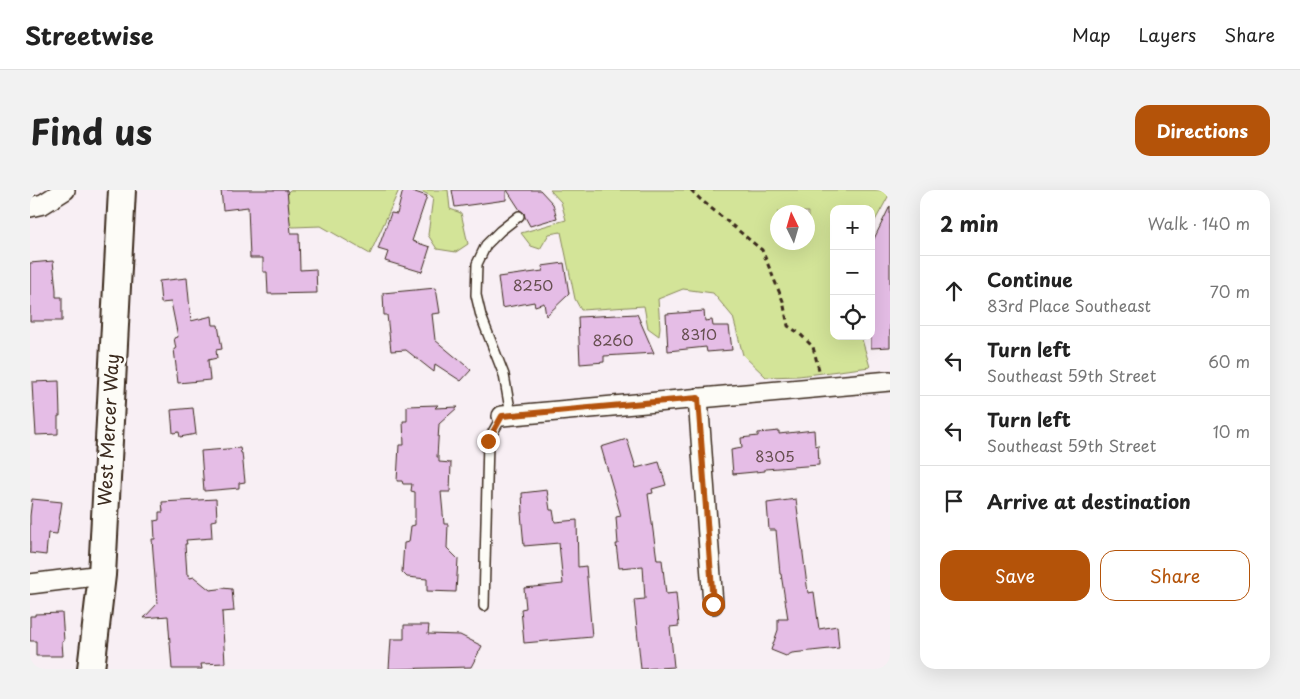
<!DOCTYPE html>
<meta charset="utf-8">
<style>
body{margin:0;font-family:"Playpen Sans",sans-serif;background:#f2f2f2;color:#222}
.controls{position:absolute;right:15px;top:15px;display:grid;overflow:hidden;border-radius:10px;box-shadow:0 5px 20px #0002}
.controls button{width:45px;height:45px;display:grid;place-items:center;padding:0;border:0;border-bottom:1px solid #e0e0e0;background:#fff;color:#222;font:25px sans-serif}
.compass{position:absolute;left:740px;top:15px;width:45px;height:45px;border-radius:50%;background:#fff;box-shadow:0 5px 20px #0002;rotate:355deg}
.stop{position:absolute;width:15px;height:15px;margin:-11px;border:4px solid #b45309;border-radius:50%;background:#fff}
.stop.end{background:#b45309;border-color:#fff;box-shadow:0 1px 5px #0008}
.list{margin:0;padding:0;list-style:none}
h2{display:flex;justify-content:space-between;align-items:center;height:65px;margin:0;padding:0 20px;font-size:21px}
h2 small{font-size:16px;font-weight:400;color:#767676}
.list li{display:grid;grid-template-columns:32px 1fr auto;gap:15px;align-items:center;box-sizing:border-box;height:70px;padding:0 20px;border-top:1px solid #e0e0e0}
.list b{display:block;font-size:19px;white-space:nowrap}
.list p{margin:0;font-size:16px;white-space:nowrap;color:#767676}
.list em{font-size:16px;font-style:normal;color:#767676}
.actions{display:flex;gap:10px;padding:15px 20px}
.actions a{flex:1;padding:11px 0;border:1px solid #b45309;border-radius:15px;text-align:center;font-size:18px;color:#b45309}
.actions .main{background:#b45309;color:#fff}
.icon{flex:none;width:28px;height:28px;fill:none;stroke:currentColor;stroke-width:2;stroke-linecap:round;stroke-linejoin:round}
.map{position:relative;flex:none;width:860px;height:479px;overflow:hidden;border-radius:15px}
header{display:flex;align-items:center;gap:30px;box-sizing:border-box;height:70px;padding:0 25px;background:#fff;border-bottom:1px solid #e0e0e0}
header strong{font-size:24px}
nav{display:flex;gap:28px;margin-inline-start:auto;font-size:18px}
.intro{display:flex;align-items:center;justify-content:space-between;box-sizing:border-box;height:120px;padding:0 30px}
h1{margin:0;font-size:35px}
.button{padding:12px 22px;border-radius:15px;background:#b45309;color:#fff;font-size:18px;font-weight:700}
main{display:flex;gap:30px;padding:0 30px}
aside{flex:1;background:#fff;border-radius:15px;box-shadow:0 5px 20px #0002}
.map>svg:first-child{display:block}
</style>
<header>
<strong>Streetwise</strong>
<nav><a>Map</a><a>Layers</a><a>Share</a></nav>
</header>
<div class="intro"><h1>Find us</h1><a class="button">Directions</a></div>
<main>
<div class="map">
<svg width="860" height="479" viewBox="0 0 860 479">
<rect width="100%" height="100%" fill="#f8eff4"/>
<filter id="ink" filterUnits="userSpaceOnUse"><feTurbulence type="fractalNoise" baseFrequency=".02" numOctaves="2"/><feDisplacementMap in="SourceGraphic" scale="10" xChannelSelector="R" yChannelSelector="G"/><feConvolveMatrix kernelMatrix="1 2 1 2 8 2 1 2 1" color-interpolation-filters="sRGB"/></filter>
<g filter="url(#ink)">
<g fill="#d3e498" stroke="#87875b" fill-rule="evenodd">
<polygon points="260,0 369,0 340,64 291,36 263,37 242,30 237,22"/>
<polygon points="389,0 418,0 420,19 431,23 438,54 426,62 407,59 398,45 403,7"/>
<path d="M520,0h340v5h-1l-18,33v-19h-37v127h27l9,31 -71,9 -33,1 -23,-22 -10,-38 -20,-24 -30,-4 -25,10 2,28 -1,9 -11,-8 -4,-22 -63,4 -6,-11 -14,-67 -12,2 -9,15 -9,-3 -10,-13 45,-13 -5,-18zM778,22v30h-30v-30z"/>
</g>
<g fill="#e5bde6" stroke="#3b2a1e">
<polygon points="191,0 257,0 261,43 269,43 270,80 286,79 287,103 238,104 237,82 233,82 233,68 220,68 218,17 193,20"/>
<polygon points="373,0 379,0 397,6 382,51 400,57 392,82 355,71 358,62 348,59 361,23 367,24"/>
<polygon points="422,0 476,0 476,10 425,17"/>
<polygon points="477,0 510,0 523,14 527,28 500,36 495,27 494,23 490,20"/>
<polygon points="860,16 860,157 841,158 841,55"/>
<polygon points="23,71 26,100 26,107 32,107 32,131 0,131 0,73"/>
<polygon points="534,73 539,104 516,126 514,113 505,116 504,112 472,118 468,87 513,81 512,76"/>
<polygon points="157,88 161,131 182,126 183,135 188,135 192,159 186,160 187,168 178,170 180,190 148,193 144,159 146,159 144,148 148,147 141,112 131,113 129,91"/>
<polygon points="406,98 410,123 402,124 405,150 441,180 431,191 405,174 404,182 376,160 361,161 357,125 354,125 353,103"/>
<polygon points="674,121 675,131 682,130 683,136 699,136 702,160 677,162 676,157 638,161 636,124"/>
<polygon points="607,124 624,163 574,166 574,172 550,174 548,127"/>
<polygon points="29,191 30,226 28,226 28,244 6,245 4,212 3,212 2,192"/>
<polygon points="408,215 405,218 428,217 409,234 407,267 409,267 409,272 421,273 420,302 411,302 414,334 418,334 417,358 428,369 426,402 397,401 397,389 377,387 372,382 374,353 379,352 381,336 385,335 385,302 381,301 382,294 373,294 372,291 367,291 369,255 374,255 373,231 377,231 377,216"/>
<polygon points="163,218 166,244 150,247 149,242 143,243 141,220"/>
<polygon points="784,240 785,256 788,255 789,275 735,279 735,281 703,284 701,260 712,258 711,248 728,246 728,243 749,241 749,244"/>
<polygon points="597,249 606,278 629,272 636,295 622,299 623,303 618,304 627,370 632,370 636,404 646,403 649,436 640,437 644,477 611,479 604,410 615,409 613,376 589,378 586,354 588,354 586,327 591,326 571,257"/>
<polygon points="210,258 211,263 212,263 215,292 209,293 209,298 174,301 171,261"/>
<polygon points="517,300 520,320 523,320 525,332 547,330 548,377 556,376 562,447 494,453 491,419 496,418 494,398 533,394 529,353 494,356 491,323 493,323 492,303"/>
<polygon points="2,309 32,312 27,344 18,343 16,365 0,363 0,326"/>
<polygon points="186,309 187,330 181,331 182,348 156,350 157,354 155,354 157,385 159,385 160,388 164,387 180,400 189,399 192,398 202,399 204,421 192,422 195,473 171,474 172,479 142,479 138,426 114,428 127,414 122,349 125,349 124,331 129,330 129,322 133,322 132,312"/>
<polygon points="766,309 778,403 784,402 789,439 807,436 809,458 762,463 756,466 741,460 748,440 748,429 758,429 751,384 750,384 746,340 739,340 737,313"/>
<polygon points="32,423 34,451 32,452 33,466 6,466 6,451 0,451 0,426 5,426 5,424"/>
<polygon points="374,435 399,435 398,444 430,445 452,456 441,477 359,479 361,449 374,449"/>
</g>
<g fill="none" stroke-linecap="round" stroke-linejoin="round">
<defs>
<g id="lane">
<polyline points="481,225 474,185 451,126 446,105 447,74 456,55 470,41 489,26"/>
<polyline points="454,416 458,251 472,226"/>
</g>
<g id="street">
<polyline points="0,17 13,14 35,0"/>
<polyline points="668,208 683,414"/>
<polyline points="472,226 860,191"/>
<polyline points="0,394 72,385"/>
</g>
<polyline id="secondary" points="61,479 72,385 92,0"/>
</defs>
<use href="#lane" stroke="#3b2a1e" stroke-width="12"/>
<use href="#street" stroke="#3b2a1e" stroke-width="22"/>
<use href="#secondary" stroke="#3b2a1e" stroke-width="30"/>
<polyline stroke="#3b2a1e" stroke-width="3" stroke-dasharray="5 4" stroke-linecap="butt" points="661,0 670,9 732,60 753,111 758,136 769,143 783,157 789,180"/>
<use href="#lane" stroke="#fdfcf7" stroke-width="9"/>
<use href="#street" stroke="#fdfcf7" stroke-width="19"/>
<use href="#secondary" stroke="#fdfcf7" stroke-width="26"/>
</g>
</g>
<g fill="none" stroke-linecap="round" stroke-linejoin="round" filter="url(#ink)">
<polyline stroke="#b45309" stroke-width="6" points="458,251 472,226 668,208 683,414"/>
</g>
<g text-anchor="middle" stroke-width="5" stroke-linejoin="round" paint-order="stroke">
<g font-size="15" fill="#664f50">
<text x="503" y="101">8250</text>
<text x="669" y="150">8310</text>
<text x="583" y="156">8260</text>
<text x="745" y="272">8305</text>
</g>
<g font-size="18" fill="#3b2a1e" stroke="#fdfcf7">
<text transform="translate(79 240) rotate(-87)" y="6">West Mercer Way</text>
</g>
</g>
</svg>
<div class="controls">
<button>+</button>
<button>−</button>
<button><svg class="icon" aria-label="locate" viewBox="0 0 24 24"><circle cx="12" cy="12" r="6"/><path d="M12 2v4M12 18v4M2 12h4M18 12h4"/></svg></button>
</div>
<svg class="compass" viewBox="-18 -18 36 36"><path d="M0-13l5 13h-10z" fill="#e53935"/><path d="M0 13l5-13h-10z" fill="#767676"/></svg>
<div class="stop" style="left:683px;top:414px"></div>
<div class="stop end" style="left:458px;top:251px"></div>
</div>
<aside>
<h2>2 min<small>Walk · 140 m</small></h2>
<ul class="list">
<li><svg class="icon" aria-label="ahead" viewBox="0 0 24 24"><path d="M12 20V5M6 11l6-6 6 6"/></svg><div><b>Continue</b><p>83rd Place Southeast</p></div><em>70 m</em></li>
<li><svg class="icon" aria-label="left" viewBox="0 0 24 24"><path d="M17 20v-9H6M10 6l-5 5 5 5"/></svg><div><b>Turn left</b><p>Southeast 59th Street</p></div><em>60 m</em></li>
<li><svg class="icon" aria-label="left" viewBox="0 0 24 24"><path d="M17 20v-9H6M10 6l-5 5 5 5"/></svg><div><b>Turn left</b><p>Southeast 59th Street</p></div><em>10 m</em></li>
<li><svg class="icon" aria-label="arrive" viewBox="0 0 24 24"><path d="M6 21V4h12l-3 4 3 4H6"/></svg><div><b>Arrive at destination</b></div></li>
</ul>
<div class="actions"><a class="main">Save</a><a>Share</a></div>
</aside>
</main>
